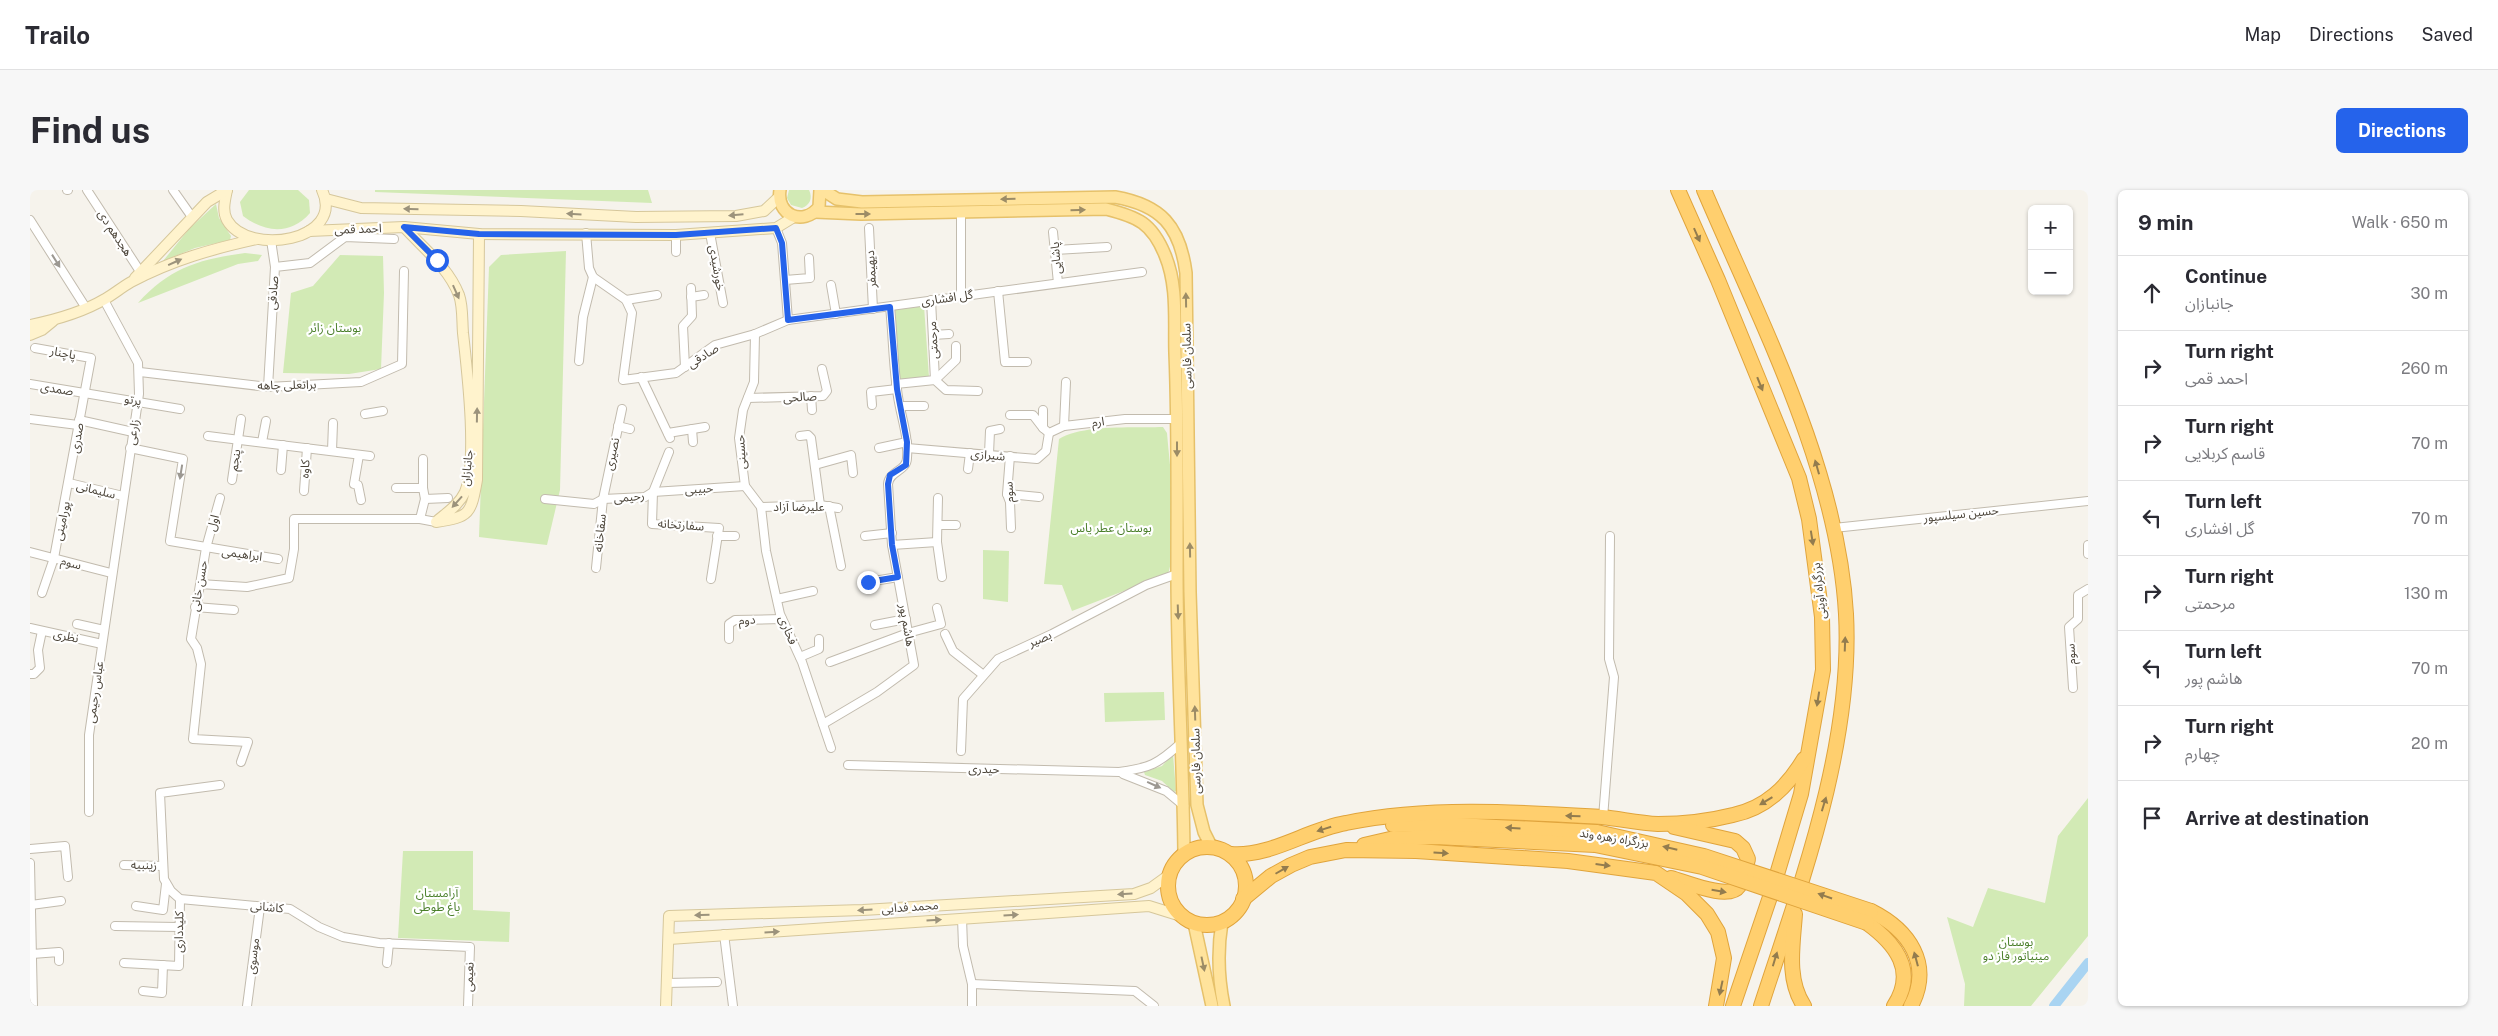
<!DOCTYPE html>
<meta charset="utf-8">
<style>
body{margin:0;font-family:"Public Sans","Noto Sans Arabic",sans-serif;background:#f7f7f7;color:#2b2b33}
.controls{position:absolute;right:15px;top:15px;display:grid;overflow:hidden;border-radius:8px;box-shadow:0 1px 4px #0004}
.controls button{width:45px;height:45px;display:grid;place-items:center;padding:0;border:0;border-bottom:1px solid #e1e1e2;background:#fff;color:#2b2b33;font:25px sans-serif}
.stop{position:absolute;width:15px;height:15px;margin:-11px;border:4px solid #2563eb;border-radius:50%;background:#fff}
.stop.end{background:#2563eb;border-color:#fff;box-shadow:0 1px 5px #0008}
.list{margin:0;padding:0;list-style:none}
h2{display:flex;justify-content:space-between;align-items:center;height:65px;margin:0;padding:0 20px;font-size:21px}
h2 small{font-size:16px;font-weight:400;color:#7c7c81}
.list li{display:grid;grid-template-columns:32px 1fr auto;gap:15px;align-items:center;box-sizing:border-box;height:75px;padding:0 20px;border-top:1px solid #e1e1e2}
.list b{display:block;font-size:19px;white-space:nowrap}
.list p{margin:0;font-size:16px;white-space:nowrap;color:#7c7c81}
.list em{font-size:16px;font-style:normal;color:#7c7c81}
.icon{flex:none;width:28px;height:28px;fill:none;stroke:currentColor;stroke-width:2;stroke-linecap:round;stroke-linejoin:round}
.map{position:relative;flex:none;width:2058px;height:816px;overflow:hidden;border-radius:8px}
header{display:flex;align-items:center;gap:30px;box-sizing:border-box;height:70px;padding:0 25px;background:#fff;border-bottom:1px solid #e1e1e2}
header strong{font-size:24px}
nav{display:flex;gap:28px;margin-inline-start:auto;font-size:18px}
.intro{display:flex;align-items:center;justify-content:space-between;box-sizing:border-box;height:120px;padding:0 30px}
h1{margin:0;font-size:35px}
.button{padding:12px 22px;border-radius:8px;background:#2563eb;color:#fff;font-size:18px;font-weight:700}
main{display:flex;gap:30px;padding:0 30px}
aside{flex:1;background:#fff;border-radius:8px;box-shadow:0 1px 4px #0004}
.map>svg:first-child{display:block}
</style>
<header>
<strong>Trailo</strong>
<nav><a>Map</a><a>Directions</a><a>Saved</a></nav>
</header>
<div class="intro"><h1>Find us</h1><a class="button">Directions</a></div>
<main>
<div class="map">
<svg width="2058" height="816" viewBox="0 0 2058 816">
<rect width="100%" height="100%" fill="#f6f3ec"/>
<g fill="#d2eab5">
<path d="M219,0h49l11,10 1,13c-19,22 -45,20 -67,3l-3,-14z"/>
<polygon points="345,0 618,0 622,13 345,2"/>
<path d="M759,0h20c4,8 1,15 -7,18l-11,-3 -4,-7z"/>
<polygon points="186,14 189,28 201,46 200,50 165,58 133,71 159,39"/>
<polygon points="536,61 530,300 517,355 449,347 459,77 471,65"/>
<path d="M215,63l17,2 -4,6 -20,3 -100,39c31,-35 62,-44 107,-50z"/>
<polygon points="310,65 353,66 354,103 351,179 319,184 253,183 261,103 283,96"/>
<polygon points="894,116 899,187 869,190 865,120"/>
<path d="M1133,237l4,6c3,37 13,106 1,141l-96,37 -10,-26 -18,-1 15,-145c24,-15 75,-11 104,-12z"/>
<polygon points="953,360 979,361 978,412 953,409"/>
<polygon points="1134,502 1135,530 1075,532 1074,503"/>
<polygon points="1143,564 1146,601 1144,602 1132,591 1115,585 1114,582 1132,576"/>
<polygon points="2058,608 2058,746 2001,816 1934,816 1935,794 1917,727 1943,737 1958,698 2015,713 2028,646"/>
<polygon points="373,661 443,661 443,720 480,722 479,752 368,748"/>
</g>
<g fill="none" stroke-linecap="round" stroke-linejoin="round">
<polyline stroke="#a9d4f2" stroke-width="10" points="2024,816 2058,773"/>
<defs>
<g id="street">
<polyline points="37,0 38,0"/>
<polyline points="57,0 113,86"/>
<polyline points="143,0 162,27"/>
<polyline points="931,22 931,106"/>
<polyline points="0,30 56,118"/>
<polyline points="746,38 752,53 758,130"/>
<polyline points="839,38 843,119"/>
<polyline points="1023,42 1028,93"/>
<polyline points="556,43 559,78 563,87 596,110 602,123 593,190 646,183 685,155 725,144 758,130 1112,82"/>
<polyline points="680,43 693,113"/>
<polyline points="646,45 646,62"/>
<polyline points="241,50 245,77"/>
<polyline points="1025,60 1077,57"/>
<polyline points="755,90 780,88 779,68"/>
<polyline points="801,95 806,124"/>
<polyline points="968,101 975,172 997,172"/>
<polyline points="661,107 674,105"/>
<polyline points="596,110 627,105"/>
<polyline points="901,110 905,190"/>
<polyline points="725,144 724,192 713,220 709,248 715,296 731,317"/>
<polyline points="903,145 919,144"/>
<polyline points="5,158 61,168 24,368 12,403"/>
<polyline points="549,171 553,127 563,87"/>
<polyline points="655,177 653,136 662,126 661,98"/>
<polyline points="110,182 238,197 331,192 372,174 374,81"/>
<polyline points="611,187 640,248"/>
<polyline points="905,190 926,170 926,156"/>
<polyline points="1036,192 1034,236 1095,229 1147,229"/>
<polyline points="0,194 150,219"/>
<polyline points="866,194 905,190 916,200 948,201"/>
<polyline points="238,197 245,77 280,73 315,47 364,49"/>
<polyline points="781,206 782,220"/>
<polyline points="718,208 793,206 797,201 792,179"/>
<polyline points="842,215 841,202 867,199"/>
<polyline points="870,216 894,216"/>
<polyline points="1013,220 1013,238 1019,243 1034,236"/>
<polyline points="335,224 353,221"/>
<polyline points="980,225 1003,225 1013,238"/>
<polyline points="0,229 48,235"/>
<polyline points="49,230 103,242"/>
<polyline points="588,236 600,239"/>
<polyline points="662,239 663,252"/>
<polyline points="638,243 675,237"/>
<polyline points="178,246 340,266"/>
<polyline points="770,246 778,245 781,248 790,315"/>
<polyline points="232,252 236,231"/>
<polyline points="100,258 153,269 140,351 248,369"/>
<polyline points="849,258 877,252"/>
<polyline points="877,258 1007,269 1016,261 1019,243"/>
<polyline points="302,261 303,233"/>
<polyline points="639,262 623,302 622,334 689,338 681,389"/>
<polyline points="959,264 960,241 970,239"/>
<polyline points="329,265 324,294 328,295 331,310"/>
<polyline points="980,266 977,304 980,312 981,338"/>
<polyline points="785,275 821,265 823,283"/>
<polyline points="938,279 940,263"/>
<polyline points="251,280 253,255"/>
<polyline points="202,290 211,229"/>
<polyline points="39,293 93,306"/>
<polyline points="366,298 393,298 395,309 418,308"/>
<polyline points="393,298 393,269"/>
<polyline points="274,301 277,258"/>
<polyline points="977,304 1009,307"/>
<polyline points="190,308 176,358 161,449 167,458 171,474 163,549 218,552 211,572"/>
<polyline points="908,308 907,352 912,387"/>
<polyline points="515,309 564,314 573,309 615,307 623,302 715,296"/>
<polyline points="799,316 811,376"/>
<polyline points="731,317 736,361 750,424 772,472 801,558"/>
<polyline points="731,317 790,315 808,318"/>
<polyline points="390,329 395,309"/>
<polyline points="908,335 926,335"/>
<polyline points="1804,338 2058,311"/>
<polyline points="687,346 705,346"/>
<polyline points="835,346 862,343"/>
<polyline points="862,355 907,352"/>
<polyline points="2058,355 2058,364"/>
<polyline points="0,362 81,383"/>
<polyline points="566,378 573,309 592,219"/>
<polyline points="838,392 868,387"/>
<polyline points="170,394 217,397 259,388 264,359 264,329 390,329 406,332"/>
<polyline points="747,409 783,401"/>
<polyline points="165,417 204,420"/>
<polyline points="47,434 74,440"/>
<polyline points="845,435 876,429"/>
<polyline points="0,438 72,454"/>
<polyline points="915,444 923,461 952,484"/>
<polyline points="699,449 699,434 705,430 752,429"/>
<polyline points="770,467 789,459 789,449"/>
<polyline points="800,472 878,443 911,434 907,418"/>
<polyline points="0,484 4,484 10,478 8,460 12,441"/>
<polyline points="2043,498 2039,437 2048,429 2048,405 2058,399"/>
<path d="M793,534l54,-32 37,-27 -22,-120 -4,-61c1,-13 19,-13 19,-26 2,-24 -8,-46 -10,-69 -4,-27 -4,-55 -7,-82"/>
<polyline points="931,561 933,509 968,469 1022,444 1116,395 1147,384"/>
<path d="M818,575l271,7c31,-4 39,-8 62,-29"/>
<polyline points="1093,584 1136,601 1154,616"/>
<polyline points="190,595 130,603 134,689 141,701 150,709 260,719 289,737 313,747 349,753 440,757 438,816"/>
<polyline points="59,622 59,545 109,204 108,173 74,110"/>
<polyline points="1573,628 1584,487 1579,469 1580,346"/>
<polyline points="0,659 35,656 38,687"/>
<polyline points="0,673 3,816"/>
<polyline points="94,675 133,676"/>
<polyline points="1,715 31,711"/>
<polyline points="106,716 133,720 136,694"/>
<polyline points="932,728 933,756 942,794 942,816"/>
<polyline points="85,736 148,737"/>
<polyline points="694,744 703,816"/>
<polyline points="2,764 29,762 29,771"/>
<polyline points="94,773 149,776 150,709"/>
<polyline points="357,773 359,753"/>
<polyline points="636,793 687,792"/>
<polyline points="942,794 1105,801 1124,816"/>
<polyline points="113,801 132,803 133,775"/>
<polyline points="217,816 230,717"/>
</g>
<g id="secondary">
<path d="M197,0c-2,10 -5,21 0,30 21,37 119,21 95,-30"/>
<polyline points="296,9 331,18 491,21 606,27 706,26 734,21 749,7"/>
<path d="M374,37c20,22 44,40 55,68 4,11 3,26 4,38 4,37 15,127 2,159 -6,13 -19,21 -29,30 34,-5 35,-8 41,-42l2,-246"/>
<polyline points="279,41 374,37 449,44 646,45 746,38 764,27"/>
<polyline points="105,88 177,12 197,0"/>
<path d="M0,135c25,-5 53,-13 75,-26 9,-5 17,-12 26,-17 41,-22 81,-33 126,-43"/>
<polyline points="0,145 12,140 23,131"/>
<polyline points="639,749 1119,716 1151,726"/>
<polyline points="636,816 639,726 833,720 1104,704 1121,698 1139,685"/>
</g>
<g id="primary">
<path d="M750,0c-4,25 23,37 39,17l1,-17"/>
<path d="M793,0l14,9 25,3 253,-5c46,8 65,29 71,76l4,319 7,213 7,27 7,14"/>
<path d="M785,22l46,2 245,-5c32,8 46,14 59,46 13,31 9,66 10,98 3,73 2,146 2,220 0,93 6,187 7,280"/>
<path d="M1192,732c-5,30 -4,55 2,84"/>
<polyline points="1164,733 1182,816"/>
</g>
<g id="highway">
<polyline points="1648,0 1688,90 1769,288 1779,329 1792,427 1793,480 1771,604 1742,701 1703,816"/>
<path d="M1674,0c56,131 134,280 142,424 7,131 -45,269 -85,392"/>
<polyline points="1363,635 1406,634 1567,642"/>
<polyline points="1334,655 1360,649 1405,647 1565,655"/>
<circle cx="1177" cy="696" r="39"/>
<path d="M1201,664c40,3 75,-24 115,-31 83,-17 172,-11 256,-6 19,2 37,6 56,7 25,0 51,-3 75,-9 33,-7 54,-28 71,-56"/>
<path d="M1641,688c15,4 58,23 68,8 5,-7 7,-19 9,-27l-5,-11 -8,-7 -61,-14"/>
<polyline points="1213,709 1241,686 1261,675 1280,667 1316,660 1386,661 1538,671 1626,683 1657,704 1677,724 1688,742 1694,768 1686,816"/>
<path d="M1841,721c38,19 62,53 40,95"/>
<path d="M1765,724c-2,30 -9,65 9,92"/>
<path d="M1837,733c29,21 50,48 27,83"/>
</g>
</defs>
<use href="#street" stroke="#c2bbae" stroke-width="10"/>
<use href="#secondary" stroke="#d6c79b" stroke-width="12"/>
<use href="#primary" stroke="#e6c16a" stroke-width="14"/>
<use href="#highway" stroke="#e0a43c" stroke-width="16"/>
<use href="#street" stroke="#fff" stroke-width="8"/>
<use href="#secondary" stroke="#fff3cd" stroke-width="10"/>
<use href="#primary" stroke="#ffe39c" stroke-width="11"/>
<use href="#highway" stroke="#ffcf6e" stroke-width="14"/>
<defs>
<g id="highway-bridge">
<polyline points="1567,642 1674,666 1841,721"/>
<polyline points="1565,655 1672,677 1837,733"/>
</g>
</defs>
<use href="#highway-bridge" stroke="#e0a43c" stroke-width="16" stroke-linecap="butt"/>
<use href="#highway-bridge" stroke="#ffcf6e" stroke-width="14"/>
</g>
<defs><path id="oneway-solid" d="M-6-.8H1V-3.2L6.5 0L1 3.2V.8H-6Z" transform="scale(1.25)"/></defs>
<g fill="#9c8c66">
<use href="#oneway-solid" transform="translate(978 9) rotate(179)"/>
<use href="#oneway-solid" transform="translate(1048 20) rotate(-1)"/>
<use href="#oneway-solid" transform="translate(833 24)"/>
<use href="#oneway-solid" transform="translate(1156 110) rotate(-91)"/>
<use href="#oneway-solid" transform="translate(1147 259) rotate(90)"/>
<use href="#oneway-solid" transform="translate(1160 360) rotate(-91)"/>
<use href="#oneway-solid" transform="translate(1148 422) rotate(88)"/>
<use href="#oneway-solid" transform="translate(1165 523) rotate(-92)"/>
<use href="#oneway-solid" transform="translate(1173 774) rotate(78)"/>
</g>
<g fill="#9c937c">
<use href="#oneway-solid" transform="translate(381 19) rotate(-179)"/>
<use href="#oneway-solid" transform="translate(544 24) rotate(-177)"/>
<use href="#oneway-solid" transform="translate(706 25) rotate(175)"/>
<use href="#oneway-solid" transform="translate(145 72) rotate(-24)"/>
<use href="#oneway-solid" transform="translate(426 102) rotate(66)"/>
<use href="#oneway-solid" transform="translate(447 225) rotate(-89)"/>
<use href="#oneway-solid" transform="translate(427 312) rotate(132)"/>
<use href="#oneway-solid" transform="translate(1095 704) rotate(177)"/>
<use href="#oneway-solid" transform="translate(835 720) rotate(176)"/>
<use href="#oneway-solid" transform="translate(672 725) rotate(179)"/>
<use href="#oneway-solid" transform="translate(981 725) rotate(-4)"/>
<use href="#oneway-solid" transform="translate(904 730) rotate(-4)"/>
<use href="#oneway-solid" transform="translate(742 742) rotate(-3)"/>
</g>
<g fill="#937c4e">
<use href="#oneway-solid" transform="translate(1667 45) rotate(66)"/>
<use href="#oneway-solid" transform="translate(1730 194) rotate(68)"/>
<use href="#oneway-solid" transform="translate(1787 277) rotate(-106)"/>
<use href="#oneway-solid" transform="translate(1782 348) rotate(81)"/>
<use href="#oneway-solid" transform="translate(1815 454) rotate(-88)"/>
<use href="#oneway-solid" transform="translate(1788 509) rotate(99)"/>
<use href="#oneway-solid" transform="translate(1736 611) rotate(149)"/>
<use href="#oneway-solid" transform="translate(1794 614) rotate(-73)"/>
<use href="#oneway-solid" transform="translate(1543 626) rotate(-178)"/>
<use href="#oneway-solid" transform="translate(1483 638) rotate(-177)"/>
<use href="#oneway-solid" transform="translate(1294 639) rotate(163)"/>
<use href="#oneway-solid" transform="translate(1640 658) rotate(-167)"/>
<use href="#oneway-solid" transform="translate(1411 663) rotate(4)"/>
<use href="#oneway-solid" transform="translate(1573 675) rotate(7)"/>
<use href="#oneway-solid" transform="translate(1252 680) rotate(-30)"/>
<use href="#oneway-solid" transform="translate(1689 701) rotate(10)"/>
<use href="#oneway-solid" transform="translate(1795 706) rotate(-161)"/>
<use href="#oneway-solid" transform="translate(1745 769) rotate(-73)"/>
<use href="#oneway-solid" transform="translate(1886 769) rotate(-105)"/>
<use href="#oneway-solid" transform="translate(1691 798) rotate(102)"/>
</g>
<g fill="#9c9892">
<use href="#oneway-solid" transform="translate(26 71) rotate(58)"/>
<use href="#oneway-solid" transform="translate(151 282) rotate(99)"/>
<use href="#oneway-solid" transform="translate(1124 595) rotate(24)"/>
</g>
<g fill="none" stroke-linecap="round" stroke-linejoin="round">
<polyline stroke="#2563eb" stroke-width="6" points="407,70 374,37 449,44 646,45 746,38 752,53 758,130 860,117 867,199 877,252 876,275 860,285 858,294 862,355 868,387 838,392"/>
</g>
<g text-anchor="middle" stroke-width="4.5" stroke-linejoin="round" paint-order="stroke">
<g font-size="12" fill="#4b4439" stroke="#fff">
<text transform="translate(328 39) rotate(-2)" y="4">احمد قمی</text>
<text transform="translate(85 43) rotate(57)" y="4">هجدهم دی</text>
<text transform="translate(1026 68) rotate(-95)" y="4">پاشایی</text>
<text transform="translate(687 78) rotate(80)" y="4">خورشیدی</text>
<text transform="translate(841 79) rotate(-93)" y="4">دیهیمفر</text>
<text transform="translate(243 103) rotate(-86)" y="4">صادقی</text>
<text transform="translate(917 108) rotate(-8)" y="4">گل افشاری</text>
<text transform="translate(903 150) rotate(-93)" y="4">مرحمتی</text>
<text transform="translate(33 163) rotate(11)" y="4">پاچنار</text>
<text transform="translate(673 166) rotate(-33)" y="4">صادقی</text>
<text transform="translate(1157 166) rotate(-91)" y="4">سلمان فارسی</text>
<text transform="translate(257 195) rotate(-1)" y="4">براتعلی چاهه</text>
<text transform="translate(27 199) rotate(9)" y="4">صمدی</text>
<text transform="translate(770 207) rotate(-3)" y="4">صالحی</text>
<text transform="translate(103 210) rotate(9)" y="4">پرتو</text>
<text transform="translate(1068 232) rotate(-7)" y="4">ارم</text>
<text transform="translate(103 242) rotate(-81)" y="4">زارعی</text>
<text transform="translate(47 248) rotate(-81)" y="4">صدری</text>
<text transform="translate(711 262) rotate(-93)" y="4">حسینی</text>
<text transform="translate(582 264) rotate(-78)" y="4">نصیری</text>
<text transform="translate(958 265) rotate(5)" y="4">شیرازی</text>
<text transform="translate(205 270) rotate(-82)" y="4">پنجم</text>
<text transform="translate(437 278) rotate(-84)" y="4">جانبازان</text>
<text transform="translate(275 279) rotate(-87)" y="4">کاوه</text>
<text transform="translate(669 299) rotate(-4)" y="4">حبیبی</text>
<text transform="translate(66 300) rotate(14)" y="4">سلیمانی</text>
<text transform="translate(979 302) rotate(-94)" y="4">سوم</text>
<text transform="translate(599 307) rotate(-6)" y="4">رحیمی</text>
<text x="769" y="321">علیرضا آزاد</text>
<text transform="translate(1931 324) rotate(-6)" y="4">حسین سیلسپور</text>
<text transform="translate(32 331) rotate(-78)" y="4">پورامینی</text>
<text transform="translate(183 333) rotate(-75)" y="4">اول</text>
<text transform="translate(651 335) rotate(4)" y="4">سفارتخانه</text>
<text transform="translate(570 343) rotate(-84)" y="4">سقاخانه</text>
<text transform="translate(212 364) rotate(8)" y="4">ابراهیمی</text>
<text transform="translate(41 373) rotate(14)" y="4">سوم</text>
<text transform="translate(169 396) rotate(-80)" y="4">حسن خانی</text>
<text transform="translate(1789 401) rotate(-96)" y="4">بزرگراه آوینی</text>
<text transform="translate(717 430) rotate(-3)" y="4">دوم</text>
<text transform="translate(877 435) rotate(80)" y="4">هاشم پور</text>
<text transform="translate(758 440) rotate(67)" y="4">فخاری</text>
<text transform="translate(36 446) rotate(12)" y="4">نظری</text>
<text transform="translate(1010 449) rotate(-23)" y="4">بصیر</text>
<text transform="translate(2041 464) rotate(-94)" y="4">سوم</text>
<text transform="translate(65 502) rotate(-82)" y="4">عباس رحیمی</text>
<text transform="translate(1166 571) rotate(-91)" y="4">سلمان فارسی</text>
<text transform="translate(954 579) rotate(1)" y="4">حیدری</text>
<text transform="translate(1584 648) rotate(9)" y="4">بزرگراه زهره وند</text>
<text transform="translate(114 675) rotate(1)" y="4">زینبیه</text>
<text transform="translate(237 717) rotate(5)" y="4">کاشانی</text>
<text transform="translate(880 717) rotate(-4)" y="4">محمد فدایی</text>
<text transform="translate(149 742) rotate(-89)" y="4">کلیدداری</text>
<text transform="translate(223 766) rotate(-83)" y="4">موسوی</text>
<text transform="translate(439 787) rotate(-88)" y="4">نعیمی</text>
</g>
<g font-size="12" fill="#4a7f2a" stroke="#fff">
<text x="305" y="142">بوستان زائر</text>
<text x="1081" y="342">بوستان عطر یاس</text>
<text x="407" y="707">آرامستان<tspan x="407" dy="14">باغ طوطی</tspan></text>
<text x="1986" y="756">بوستان<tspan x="1986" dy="14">مینیاتور فاز دو</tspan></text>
</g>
</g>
</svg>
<div class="controls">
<button>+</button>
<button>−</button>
</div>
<div class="stop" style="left:407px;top:70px"></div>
<div class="stop end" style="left:838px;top:392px"></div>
</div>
<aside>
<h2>9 min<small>Walk · 650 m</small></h2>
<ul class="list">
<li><svg class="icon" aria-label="ahead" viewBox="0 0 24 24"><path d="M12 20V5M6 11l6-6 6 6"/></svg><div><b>Continue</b><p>جانبازان</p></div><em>30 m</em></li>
<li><svg class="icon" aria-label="right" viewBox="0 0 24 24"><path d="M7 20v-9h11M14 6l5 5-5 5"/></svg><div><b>Turn right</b><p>احمد قمی</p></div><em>260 m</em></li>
<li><svg class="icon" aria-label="right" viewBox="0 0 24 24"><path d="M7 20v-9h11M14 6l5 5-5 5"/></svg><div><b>Turn right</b><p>قاسم کربلایی</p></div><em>70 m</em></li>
<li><svg class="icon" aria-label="left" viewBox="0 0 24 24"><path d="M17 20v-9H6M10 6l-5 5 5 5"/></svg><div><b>Turn left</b><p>گل افشاری</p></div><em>70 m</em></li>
<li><svg class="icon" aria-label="right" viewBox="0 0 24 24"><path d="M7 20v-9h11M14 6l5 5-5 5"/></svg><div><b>Turn right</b><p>مرحمتی</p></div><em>130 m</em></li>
<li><svg class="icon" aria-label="left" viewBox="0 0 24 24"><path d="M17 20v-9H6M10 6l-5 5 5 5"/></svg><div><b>Turn left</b><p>هاشم پور</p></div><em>70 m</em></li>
<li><svg class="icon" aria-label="right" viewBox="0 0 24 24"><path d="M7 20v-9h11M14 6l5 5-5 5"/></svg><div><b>Turn right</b><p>چهارم</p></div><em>20 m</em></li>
<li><svg class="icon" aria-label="arrive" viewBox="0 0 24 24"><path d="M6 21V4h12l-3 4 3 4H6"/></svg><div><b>Arrive at destination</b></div></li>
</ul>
</aside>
</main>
